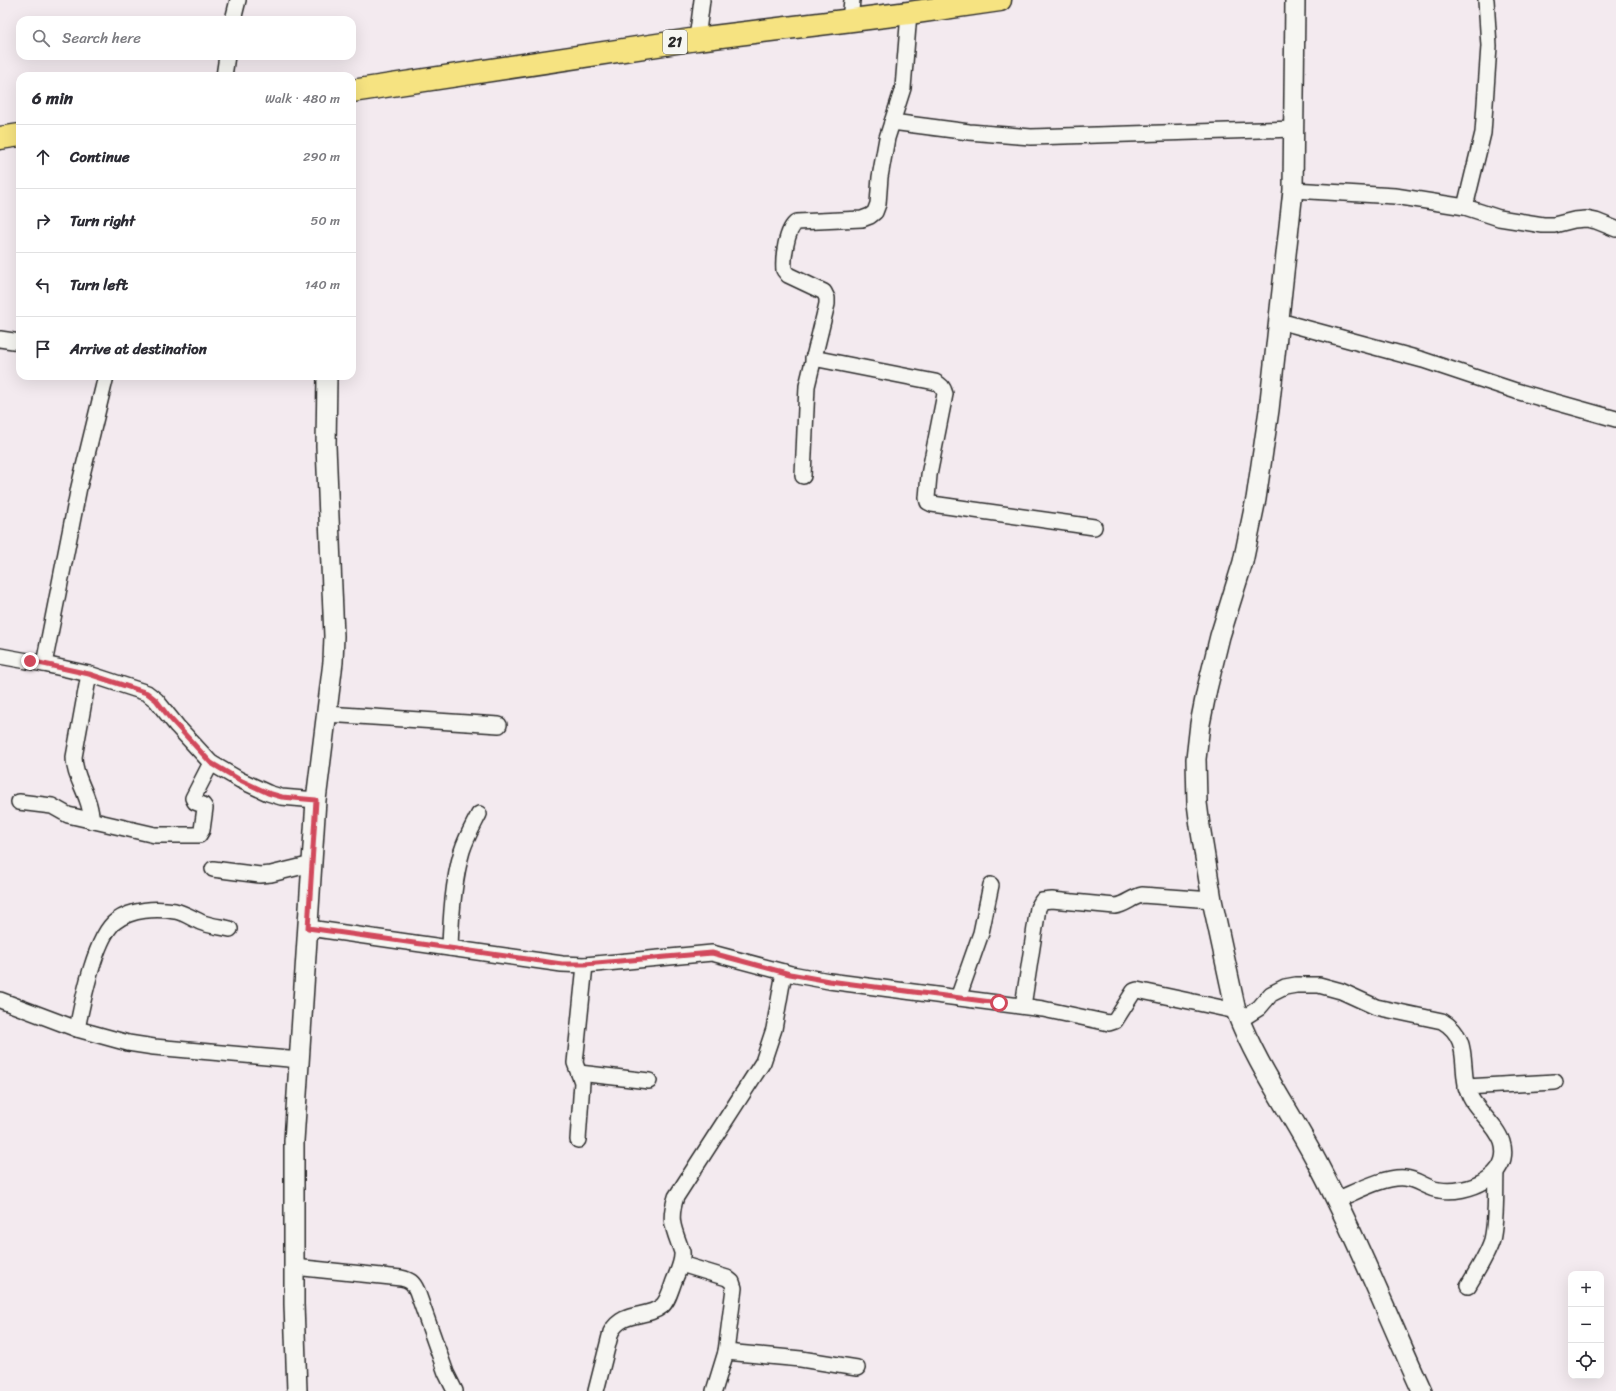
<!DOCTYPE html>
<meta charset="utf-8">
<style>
body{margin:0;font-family:Sriracha,sans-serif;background:#f7f7f7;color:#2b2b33}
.controls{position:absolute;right:12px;bottom:12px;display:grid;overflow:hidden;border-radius:8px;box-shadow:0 4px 16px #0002}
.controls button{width:36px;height:36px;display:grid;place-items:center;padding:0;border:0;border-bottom:1px solid #e1e1e2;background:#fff;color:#2b2b33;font:20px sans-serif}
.stop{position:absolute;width:12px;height:12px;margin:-9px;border:3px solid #d1495b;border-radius:50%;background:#fff}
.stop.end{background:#d1495b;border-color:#fff;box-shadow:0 1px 4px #0008}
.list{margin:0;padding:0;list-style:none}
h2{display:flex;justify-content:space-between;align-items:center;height:52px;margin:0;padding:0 16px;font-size:17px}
h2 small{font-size:13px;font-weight:400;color:#7c7c81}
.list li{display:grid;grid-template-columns:26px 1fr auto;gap:12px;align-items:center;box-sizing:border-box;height:64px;padding:0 16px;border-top:1px solid #e1e1e2}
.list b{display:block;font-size:15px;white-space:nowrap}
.list em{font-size:13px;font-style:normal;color:#7c7c81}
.icon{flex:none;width:22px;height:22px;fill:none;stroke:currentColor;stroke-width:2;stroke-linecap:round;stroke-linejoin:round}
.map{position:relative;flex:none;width:1616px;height:1391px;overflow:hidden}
.search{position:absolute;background:#fff;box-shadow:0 4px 16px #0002;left:16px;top:16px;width:340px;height:44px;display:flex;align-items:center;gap:10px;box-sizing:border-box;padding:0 14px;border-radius:12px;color:#7c7c81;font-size:15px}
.panel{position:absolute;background:#fff;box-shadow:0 4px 16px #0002;left:16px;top:72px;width:340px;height:308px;border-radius:12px}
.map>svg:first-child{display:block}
</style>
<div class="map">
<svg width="1616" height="1391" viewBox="0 0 1616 1391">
<rect width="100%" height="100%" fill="#f3eaef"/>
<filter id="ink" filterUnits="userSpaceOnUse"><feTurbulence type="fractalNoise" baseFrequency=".025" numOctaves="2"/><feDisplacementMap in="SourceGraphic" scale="8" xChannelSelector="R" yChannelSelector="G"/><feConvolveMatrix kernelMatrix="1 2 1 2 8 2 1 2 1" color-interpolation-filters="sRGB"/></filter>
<g filter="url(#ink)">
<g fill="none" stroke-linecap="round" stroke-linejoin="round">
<defs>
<g id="minor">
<polyline points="233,20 238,0"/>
<polyline points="850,20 852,0"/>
<polyline points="697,39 702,0"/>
<polyline points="224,76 227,56"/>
<polyline points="892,122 969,132 1031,137 1294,129"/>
<polyline points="1293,190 1395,196 1465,207 1499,218 1543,225 1554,225 1574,220 1586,219 1596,221 1616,229"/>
<polyline points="1465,207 1483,133 1489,46 1486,0"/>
<polyline points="1279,321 1423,360 1516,391 1616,419"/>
<polyline points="0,339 20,342"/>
<path d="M813,358l122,24c6,3 8,5 10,12l-16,81 -2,23 1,4 4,2 162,23"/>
<path d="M803,476l4,-90 20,-82v-6l-3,-6 -36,-17 -4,-5c-1,-12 2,-41 13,-48l65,-3 8,-3 5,-4 3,-8 2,-27 7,-39 16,-50 6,-75"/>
<polyline points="0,656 44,664 89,674 147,693 156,700 177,726 211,763 240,780 268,793 281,797 316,800"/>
<polyline points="44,664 79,487 106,376"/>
<path d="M89,674l-15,83c0,16 8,27 13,42 3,7 4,15 5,22"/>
<polyline points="326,714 499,725"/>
<polyline points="19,802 52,806 68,815 155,835 199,835 202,830 205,808 203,805 195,802 193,798 211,763"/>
<polyline points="213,869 260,875 271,874 312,864"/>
<polyline points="309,928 562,964 585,965 712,953 791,974 829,981 1043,1009 1109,1023 1115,1021 1134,991 1137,990 1236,1011"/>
<path d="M450,948c1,-32 3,-66 12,-97 4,-13 11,-25 17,-37"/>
<polyline points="958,998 981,933 991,885"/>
<polyline points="0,1000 77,1029 128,1043 154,1047 300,1060"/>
<path d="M1023,1006l15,-98 4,-7 10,-1 63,6c10,-1 17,-9 27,-11l70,5"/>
<path d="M1240,1020l19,-12 12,-14 14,-7 11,-2h23l22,6 35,16 66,14c33,19 14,53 30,79 8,13 25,27 30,42 11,34 -35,53 -63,48 -12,-1 -22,-11 -34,-12 -21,-2 -49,14 -69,22"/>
<path d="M77,1029c5,-25 18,-93 39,-108 16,-12 40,-13 59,-10 10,2 18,8 28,12 8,3 18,4 27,6"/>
<polyline points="579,1073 649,1081"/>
<polyline points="1466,1087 1555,1082"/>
<polyline points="578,1140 582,1082 575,1063 585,965"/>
<polyline points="681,1264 727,1278 732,1282 734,1288 726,1352 714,1391"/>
<path d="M294,1267l107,11c9,2 12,4 16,13l29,82 9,18"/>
<path d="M1468,1286c8,-14 19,-30 24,-46 5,-22 3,-46 4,-68"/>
<polyline points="726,1352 801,1359 857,1368"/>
<path d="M596,1391l15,-59c12,-22 35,-13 51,-26 6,-5 9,-17 12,-25 4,-10 9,-19 8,-29 -8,-23 -14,-31 -6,-55l87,-135 11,-33 10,-57"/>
</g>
<g id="tertiary">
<path d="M1295,0l-2,190 -24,220 -13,89 -13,63 -23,74 -13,53 -7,35 -4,35 1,44 3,23 12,74 24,111c21,56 57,104 84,157 38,72 68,149 102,223"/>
<polyline points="297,1391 294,1304 294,1141 316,800 333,662 334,636 326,446 327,376"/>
</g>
<g id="trunk">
<polyline points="352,91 697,39 909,13 1000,0"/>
<polyline points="0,138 20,135"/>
</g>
</defs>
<use href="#minor" stroke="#2b2b2b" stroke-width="18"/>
<use href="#tertiary" stroke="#2b2b2b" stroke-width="22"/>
<use href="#trunk" stroke="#2b2b2b" stroke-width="25"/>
<use href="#minor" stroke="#f6f6f2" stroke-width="15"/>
<use href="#tertiary" stroke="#f6f6f2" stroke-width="19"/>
<use href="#trunk" stroke="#f6e381" stroke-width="22"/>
</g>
</g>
<g fill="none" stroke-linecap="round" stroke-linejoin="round" filter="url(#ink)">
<polyline stroke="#d1495b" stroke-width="5" points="30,661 89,674 147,693 156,700 169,717 211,763 240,780 268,793 282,797 316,800 308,928 562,964 585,964 712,953 790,974 829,981 999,1003"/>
</g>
<g text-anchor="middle" stroke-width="4" stroke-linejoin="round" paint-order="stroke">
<rect fill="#f6f6f2" stroke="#686867" stroke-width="1" x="663" y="30" width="24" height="24" rx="3"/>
<g font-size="14" font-weight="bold" fill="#2b2b2b">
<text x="675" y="47">21</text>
</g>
</g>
</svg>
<div class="controls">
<button>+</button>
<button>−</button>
<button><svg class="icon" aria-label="locate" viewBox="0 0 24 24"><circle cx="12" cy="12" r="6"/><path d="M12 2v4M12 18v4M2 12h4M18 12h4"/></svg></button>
</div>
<div class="stop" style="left:999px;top:1003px"></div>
<div class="stop end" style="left:30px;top:661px"></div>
<div class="search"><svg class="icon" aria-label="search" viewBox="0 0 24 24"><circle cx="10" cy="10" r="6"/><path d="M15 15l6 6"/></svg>Search here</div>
<section class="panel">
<h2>6 min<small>Walk · 480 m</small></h2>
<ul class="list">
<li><svg class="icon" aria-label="ahead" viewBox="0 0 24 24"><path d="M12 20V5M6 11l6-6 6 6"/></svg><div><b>Continue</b></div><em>290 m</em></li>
<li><svg class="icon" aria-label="right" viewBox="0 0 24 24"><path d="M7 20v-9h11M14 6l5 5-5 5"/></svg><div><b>Turn right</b></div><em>50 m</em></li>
<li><svg class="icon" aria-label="left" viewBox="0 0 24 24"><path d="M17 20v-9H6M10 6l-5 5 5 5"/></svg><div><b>Turn left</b></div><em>140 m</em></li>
<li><svg class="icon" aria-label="arrive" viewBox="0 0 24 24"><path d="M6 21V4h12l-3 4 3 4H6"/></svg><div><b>Arrive at destination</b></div></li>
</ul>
</section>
</div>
